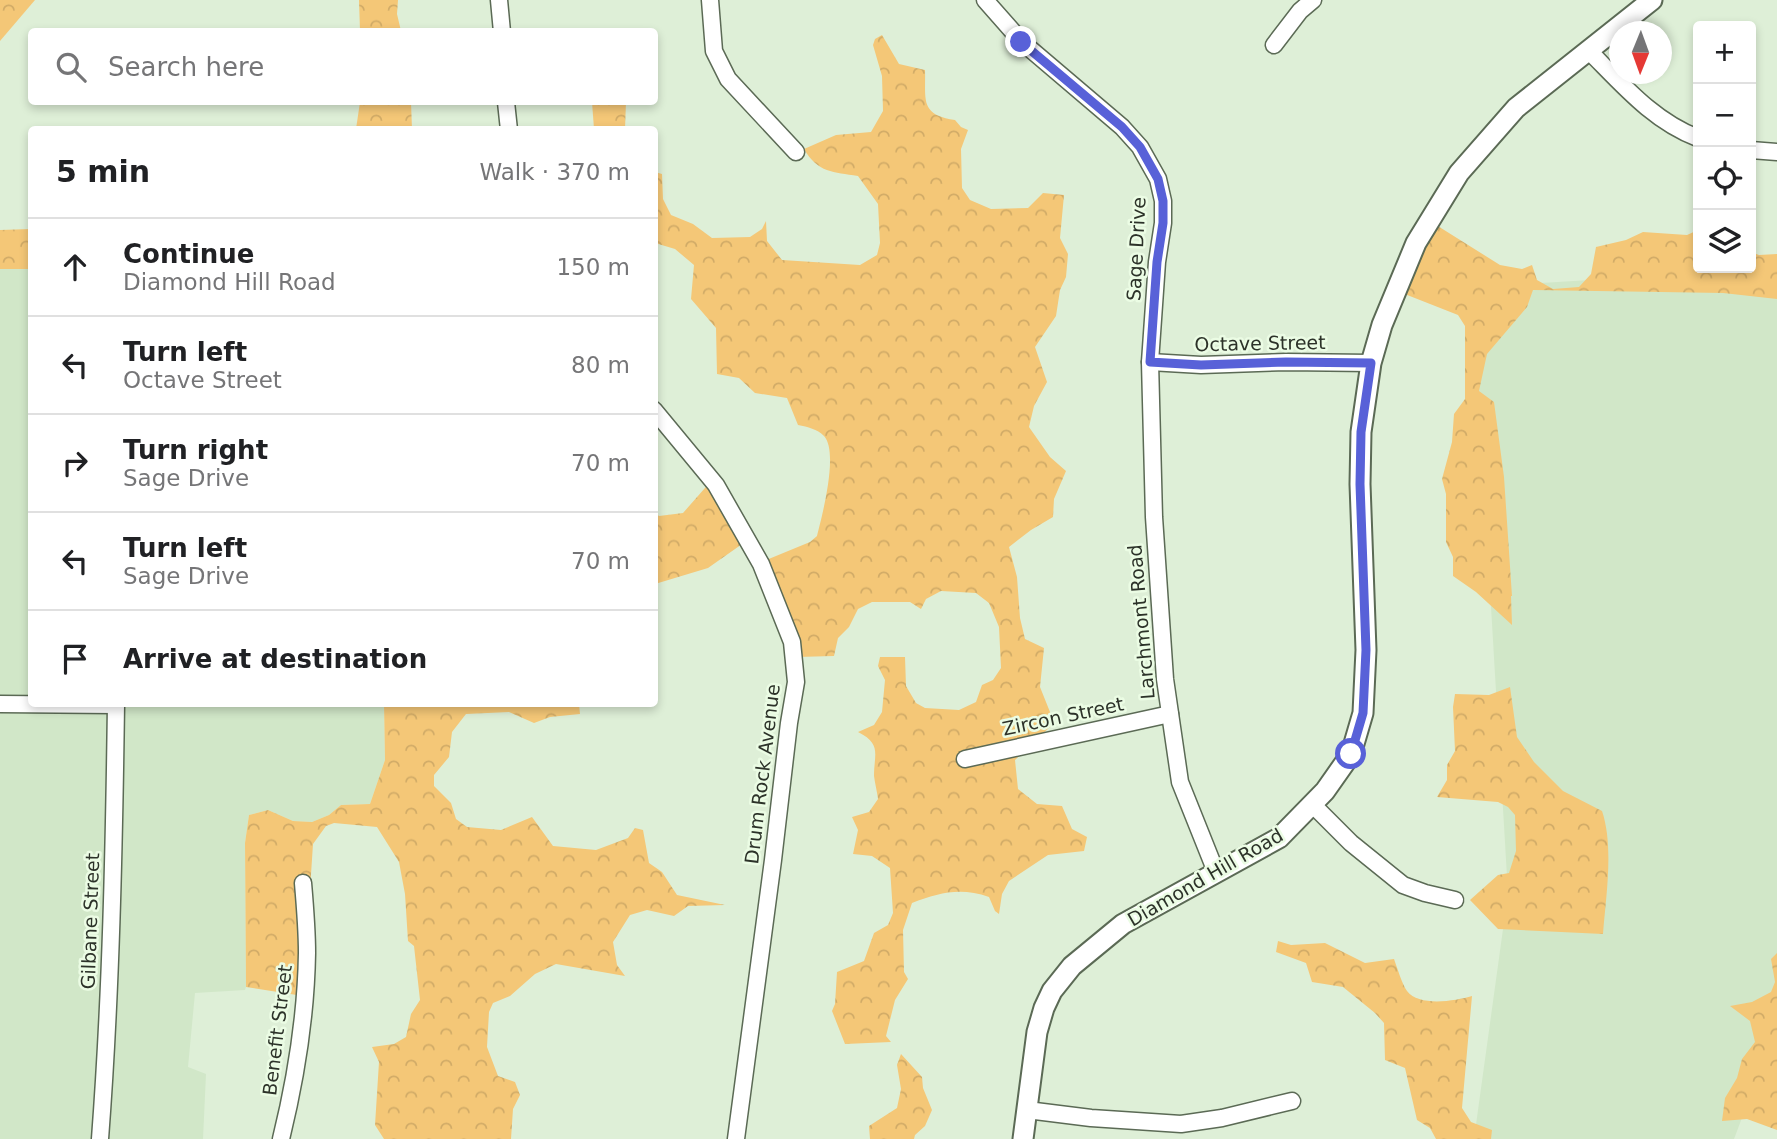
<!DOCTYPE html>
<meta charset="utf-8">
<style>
body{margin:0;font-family:"DejaVu Sans",sans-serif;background:#f6f6f6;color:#202124}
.controls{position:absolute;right:21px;top:21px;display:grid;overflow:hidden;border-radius:7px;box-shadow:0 4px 10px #0003}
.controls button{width:63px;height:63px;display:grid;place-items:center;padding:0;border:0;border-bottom:2px solid #e0e0e0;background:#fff;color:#202124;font:35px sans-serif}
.compass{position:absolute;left:1609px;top:21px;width:63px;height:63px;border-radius:50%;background:#fff;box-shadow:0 4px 10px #0003;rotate:181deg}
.stop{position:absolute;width:21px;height:21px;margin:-16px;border:5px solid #5861d8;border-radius:50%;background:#fff}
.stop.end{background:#5861d8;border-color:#fff;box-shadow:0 2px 7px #0008}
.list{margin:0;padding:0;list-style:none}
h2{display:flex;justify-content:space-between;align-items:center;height:91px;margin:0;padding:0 28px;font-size:30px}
h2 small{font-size:23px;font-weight:400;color:#757577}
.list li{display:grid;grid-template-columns:46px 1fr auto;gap:21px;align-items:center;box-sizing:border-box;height:98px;padding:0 28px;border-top:2px solid #e0e0e0}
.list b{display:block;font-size:26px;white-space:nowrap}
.list p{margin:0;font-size:23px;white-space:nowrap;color:#757577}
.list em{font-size:23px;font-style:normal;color:#757577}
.icon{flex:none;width:38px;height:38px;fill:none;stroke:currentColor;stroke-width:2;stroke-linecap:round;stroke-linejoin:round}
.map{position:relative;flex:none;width:1777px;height:1139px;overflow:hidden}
.search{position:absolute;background:#fff;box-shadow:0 4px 10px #0003;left:28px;top:28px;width:630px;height:77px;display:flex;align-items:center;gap:18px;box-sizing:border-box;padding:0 24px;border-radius:7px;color:#757577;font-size:26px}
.panel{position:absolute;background:#fff;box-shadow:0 4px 10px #0003;left:28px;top:126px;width:630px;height:581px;border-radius:7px}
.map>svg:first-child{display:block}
</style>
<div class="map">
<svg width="1777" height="1139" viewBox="0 0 1777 1139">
<defs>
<pattern id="forest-crowns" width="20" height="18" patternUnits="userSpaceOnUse" patternTransform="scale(1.75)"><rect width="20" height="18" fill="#f4c777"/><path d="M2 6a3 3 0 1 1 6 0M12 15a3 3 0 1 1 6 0" fill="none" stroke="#d1ab67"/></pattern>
</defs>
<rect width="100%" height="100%" fill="#deefd7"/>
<g fill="#d1e7c8">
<polygon points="0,269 31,269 32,704 384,704 385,760 370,804 341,805 329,815 312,822 293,821 268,810 249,815 245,843 246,987 245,990 195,993 188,1067 206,1074 203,1139 0,1139"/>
<polygon points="1740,271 1777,284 1777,1025 1734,1139 1474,1139 1508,893 1472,287"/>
</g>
<g fill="url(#forest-crowns)">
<polygon points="0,0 35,0 0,41"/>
<polygon points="359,0 398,0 397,14 401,31 360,31"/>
<path d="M882,35l17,29 26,6c1,29 -6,45 30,50l6,7 7,3 -7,19 1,39 8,12 21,9 37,-1 15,-15 21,2 -4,43 8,16 -2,23 -6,13 -4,26 -21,31 12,35 -13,24 -5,21 21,30 16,14 -12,28 -1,18 -22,13 -22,17 8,30 3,41 5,21 19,9 -4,39 10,25 2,13 -37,35 3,29 19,15 25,2 10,23 15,8 -3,14 -36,4 -39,26 -7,13 -3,20 -4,-3 -6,-14c-29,-10 -50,-4 -77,6l-9,27 1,42 4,7 -13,21 -9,36 5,6 -46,2 -13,-33 3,-7 2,-32 27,-11 10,-28 14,-8 5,-12 -3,-45 -18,-12 -19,-2 5,-24 -6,-13 17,-5 9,-13c-1,-8 -3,-15 -4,-23 0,-22 8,-32 -16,-44l16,-7 8,-13 3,-32 -7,-14 2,-9h25l1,29 10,17 9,5 34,2 17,-8 6,-17 11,-5 8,-12 -2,-41 -10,-24 -13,-10 -35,-2 -15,8 -5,10 -11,-7h-38l-14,7 -9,18 -11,11 -4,18 -37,1 -38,-94 51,-21 7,-6c5,-20 22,-84 7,-100 -7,-7 -16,-9 -26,-11l-11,-27 -32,-5 -16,-15 -22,-4 -1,-46 -25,-29 3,-34 -19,-16 -20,-6v-71l7,2 1,25 8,16 22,9 19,14 38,-1 12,-8 4,-8 1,20 15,19 78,5 17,-10 3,-12 -2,-39 -20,-28c-25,-4 -40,-3 -54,-27l32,-14 35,-3 12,-21 -1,-35 -9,-31 2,-6z"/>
<polygon points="360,102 411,102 412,129 356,129"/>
<polygon points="592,102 626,102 625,129 594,129"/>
<polygon points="1433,223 1500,265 1522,269 1532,265 1537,280 1553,289 1579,287 1591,274 1596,247 1626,240 1643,232 1687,235 1698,230 1698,268 1751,268 1751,252 1759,255 1777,254 1777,299 1723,293 1533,290 1527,307 1487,354 1479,391 1494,402 1504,477 1512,596 1511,596 1512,625 1476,592 1453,576 1453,557 1446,542 1446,494 1442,479 1452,442 1454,414 1465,399 1465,326 1458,315 1397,291"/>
<polygon points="31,229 31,269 0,269 0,230"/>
<polygon points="712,480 745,542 708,568 655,584 654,512 659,516 683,513"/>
<path d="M1510,687l7,50 17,25 29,29 39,20c12,35 4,85 1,123l-105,-5 -28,-29 28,-25 11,-2 7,-22 -1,-36 -7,-8 -10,-5 -61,-5 10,-17v-15l8,-14 -2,-44 2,-13 34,1z"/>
<polygon points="384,704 579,704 580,714 550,717 534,723 509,712 466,714 452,732 449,757 434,775 434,786 451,803 456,819 467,827 501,830 532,817 553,846 596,850 628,838 635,828 643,830 649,863 662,872 677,895 725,905 688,906 674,916 647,910 630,915 613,942 617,965 625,976 556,964 535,974 510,996 493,1003 489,1012 487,1047 498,1076 515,1082 520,1095 513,1109 511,1139 384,1139 375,1125 379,1062 372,1047 394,1044 406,1037 411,1014 420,1000 414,946 408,941 405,894 399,862 377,827 334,823 326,826 313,844 303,996 246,987 245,843 249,815 268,810 293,821 312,822 329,815 341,805 370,804 385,760"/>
<path d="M1278,941l13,4 34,-2 40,20 29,-4c3,8 8,25 13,32 12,16 48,10 65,5l-10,112 9,14 21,8 -1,9h-55l-6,-11 -13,-8 -12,-52 -20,-8 -1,-37 -9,-10 -32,-26 -31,-5 -6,-19 -30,-11z"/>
<polygon points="1777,953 1777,1130 1747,1119 1722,1121 1725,1098 1737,1078 1742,1059 1755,1042 1750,1021 1730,1006 1752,1002 1771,992 1775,982 1771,959"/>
<polygon points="901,1054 922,1077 923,1088 932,1110 925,1126 915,1135 914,1139 870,1139 869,1126 897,1108 901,1089 897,1065"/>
</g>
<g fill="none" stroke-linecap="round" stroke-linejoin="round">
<defs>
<g id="minor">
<polyline points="499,0 502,32"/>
<polyline points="710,0 714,51 728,79 796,152"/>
<polyline points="985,0 1022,42 1122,127 1140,147 1158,179 1163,201 1163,223 1157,262 1150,362 1154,517 1165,679 1180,782 1216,872"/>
<polyline points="1274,45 1300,11 1313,0"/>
<path d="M1589,51c33,33 64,70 109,87"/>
<polyline points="506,102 509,130"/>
<polyline points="1751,150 1777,152"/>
<polyline points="1150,362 1201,365 1286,362 1371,363"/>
<polyline points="654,410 716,485 761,564 792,642 796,682 789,723 773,860 736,1139"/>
<polyline points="0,704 116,705"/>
<polyline points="965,759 1170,714"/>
<polyline points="1312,804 1351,843 1403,885 1425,893 1455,900"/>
<polyline points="1027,1110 1091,1118 1181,1124 1222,1118 1292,1101"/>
<path d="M100,1139c11,-145 14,-290 16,-435"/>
<path d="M281,1139c15,-61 25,-123 26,-186 0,-23 -2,-47 -4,-70"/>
</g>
<polyline id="tertiary" points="1023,1139 1037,1032 1044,1008 1052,991 1072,966 1123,924 1279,838 1325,791 1351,754 1363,713 1366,650 1360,484 1361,432 1371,363 1382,325 1416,243 1459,173 1516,108 1652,0"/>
</defs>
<use href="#minor" stroke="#5b6a55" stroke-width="19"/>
<use href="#tertiary" stroke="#5b6a55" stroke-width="23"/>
<use href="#minor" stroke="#fff" stroke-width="16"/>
<use href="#tertiary" stroke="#fff" stroke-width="19"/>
</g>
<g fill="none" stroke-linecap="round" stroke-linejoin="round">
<polyline stroke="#5861d8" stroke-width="9" points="1021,42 1122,127 1140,147 1158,179 1163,201 1163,223 1157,262 1150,362 1201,365 1286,362 1371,363 1361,432 1360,484 1366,650 1363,713 1351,754"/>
</g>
<g text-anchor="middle" stroke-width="5" stroke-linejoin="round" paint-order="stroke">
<g font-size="19" fill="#2c3229" stroke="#ebfce4">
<text transform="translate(1136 249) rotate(-87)" y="7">Sage Drive</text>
<text transform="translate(1260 343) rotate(-1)" y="7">Octave Street</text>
<text transform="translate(1141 622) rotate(-95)" y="7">Larchmont Road</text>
<text transform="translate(1063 716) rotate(-12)" y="7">Zircon Street</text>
<text transform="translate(762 774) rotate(-83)" y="7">Drum Rock Avenue</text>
<text transform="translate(1205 877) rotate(-30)" y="7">Diamond Hill Road</text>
<text transform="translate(90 921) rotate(-88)" y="7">Gilbane Street</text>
<text transform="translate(277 1030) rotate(-83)" y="7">Benefit Street</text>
</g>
</g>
</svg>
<div class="controls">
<button>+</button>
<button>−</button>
<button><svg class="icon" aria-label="locate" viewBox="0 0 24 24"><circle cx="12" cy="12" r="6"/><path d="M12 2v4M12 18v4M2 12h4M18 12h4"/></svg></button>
<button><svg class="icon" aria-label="layers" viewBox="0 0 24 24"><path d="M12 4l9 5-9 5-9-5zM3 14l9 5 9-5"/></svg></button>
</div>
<svg class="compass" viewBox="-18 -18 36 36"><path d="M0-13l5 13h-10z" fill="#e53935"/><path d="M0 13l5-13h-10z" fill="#757577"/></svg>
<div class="stop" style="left:1351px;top:754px"></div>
<div class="stop end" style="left:1021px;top:42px"></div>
<div class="search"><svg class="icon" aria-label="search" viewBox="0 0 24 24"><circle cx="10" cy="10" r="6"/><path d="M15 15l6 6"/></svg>Search here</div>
<section class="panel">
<h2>5 min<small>Walk · 370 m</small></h2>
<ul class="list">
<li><svg class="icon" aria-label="ahead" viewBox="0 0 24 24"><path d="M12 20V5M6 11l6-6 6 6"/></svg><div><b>Continue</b><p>Diamond Hill Road</p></div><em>150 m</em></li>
<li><svg class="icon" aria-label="left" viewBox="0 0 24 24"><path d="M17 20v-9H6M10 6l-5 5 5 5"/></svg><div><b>Turn left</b><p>Octave Street</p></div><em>80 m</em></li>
<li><svg class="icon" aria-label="right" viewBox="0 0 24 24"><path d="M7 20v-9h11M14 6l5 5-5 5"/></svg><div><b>Turn right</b><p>Sage Drive</p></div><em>70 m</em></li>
<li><svg class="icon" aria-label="left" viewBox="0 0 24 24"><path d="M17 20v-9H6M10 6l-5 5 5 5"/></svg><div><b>Turn left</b><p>Sage Drive</p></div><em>70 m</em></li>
<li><svg class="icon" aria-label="arrive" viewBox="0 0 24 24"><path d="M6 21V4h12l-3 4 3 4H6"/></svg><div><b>Arrive at destination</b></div></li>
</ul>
</section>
</div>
